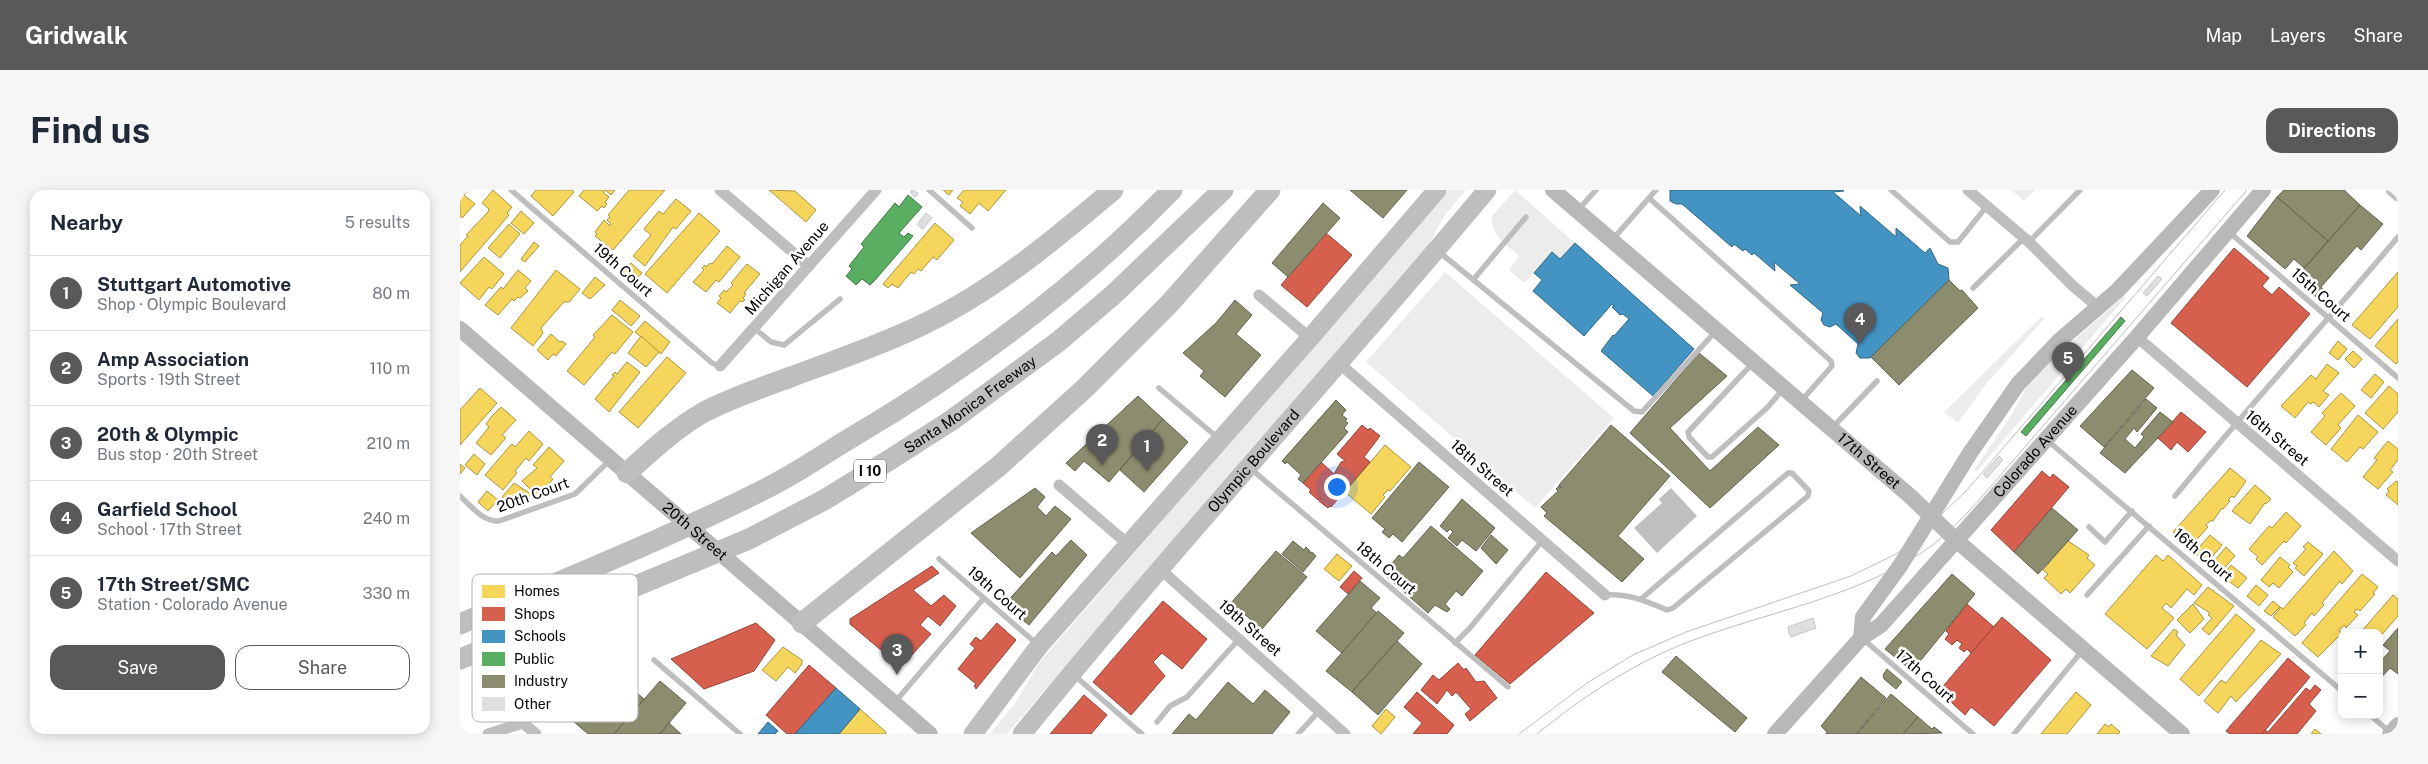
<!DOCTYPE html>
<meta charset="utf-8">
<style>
body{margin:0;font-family:"Public Sans",sans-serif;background:#f6f6f7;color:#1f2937}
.controls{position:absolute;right:15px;bottom:15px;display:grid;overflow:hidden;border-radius:10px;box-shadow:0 2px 12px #0003}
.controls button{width:45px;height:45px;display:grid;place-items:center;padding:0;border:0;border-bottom:1px solid #e0e1e3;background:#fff;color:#1f2937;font:25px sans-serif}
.you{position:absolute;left:876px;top:296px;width:18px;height:18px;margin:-12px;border:4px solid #fff;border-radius:50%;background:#1a73e8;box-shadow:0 0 0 8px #1a73e833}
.badge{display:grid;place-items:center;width:32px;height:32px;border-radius:50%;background:#595959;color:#fff;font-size:16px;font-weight:700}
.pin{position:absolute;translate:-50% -41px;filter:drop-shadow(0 1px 2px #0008)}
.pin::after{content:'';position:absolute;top:26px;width:18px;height:15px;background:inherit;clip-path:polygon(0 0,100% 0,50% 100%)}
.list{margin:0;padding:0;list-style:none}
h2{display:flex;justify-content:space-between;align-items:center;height:65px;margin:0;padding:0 20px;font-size:21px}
h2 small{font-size:16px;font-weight:400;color:#747a83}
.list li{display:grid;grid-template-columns:32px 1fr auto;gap:15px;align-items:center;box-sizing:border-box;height:75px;padding:0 20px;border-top:1px solid #e0e1e3}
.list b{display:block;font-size:19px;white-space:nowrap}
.list p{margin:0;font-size:16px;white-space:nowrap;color:#747a83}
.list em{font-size:16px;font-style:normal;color:#747a83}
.actions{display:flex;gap:10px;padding:15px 20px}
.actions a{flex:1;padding:11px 0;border:1px solid #595959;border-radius:15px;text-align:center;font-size:18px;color:#595959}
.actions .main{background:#595959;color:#fff}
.map{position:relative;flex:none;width:1938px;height:544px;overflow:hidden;border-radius:15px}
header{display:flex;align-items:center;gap:30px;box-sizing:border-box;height:70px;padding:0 25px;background:#595959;color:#fff}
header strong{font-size:24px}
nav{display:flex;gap:28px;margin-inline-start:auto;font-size:18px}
.intro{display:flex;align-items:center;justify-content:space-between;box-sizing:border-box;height:120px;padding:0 30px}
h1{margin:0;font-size:35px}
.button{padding:12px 22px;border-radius:15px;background:#595959;color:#fff;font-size:18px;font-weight:700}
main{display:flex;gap:30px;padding:0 30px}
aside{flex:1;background:#fff;border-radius:15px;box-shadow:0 2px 12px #0003}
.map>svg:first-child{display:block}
</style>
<header>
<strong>Gridwalk</strong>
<nav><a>Map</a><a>Layers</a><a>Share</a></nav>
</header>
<div class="intro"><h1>Find us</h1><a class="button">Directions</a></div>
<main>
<aside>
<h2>Nearby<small>5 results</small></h2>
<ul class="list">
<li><span class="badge">1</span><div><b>Stuttgart Automotive</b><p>Shop · Olympic Boulevard</p></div><em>80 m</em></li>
<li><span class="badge">2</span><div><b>Amp Association</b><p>Sports · 19th Street</p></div><em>110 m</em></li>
<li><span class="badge">3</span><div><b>20th &amp; Olympic</b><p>Bus stop · 20th Street</p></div><em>210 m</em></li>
<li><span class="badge">4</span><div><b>Garfield School</b><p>School · 17th Street</p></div><em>240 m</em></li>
<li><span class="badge">5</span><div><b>17th Street/SMC</b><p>Station · Colorado Avenue</p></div><em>330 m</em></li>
</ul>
<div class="actions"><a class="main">Save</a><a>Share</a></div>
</aside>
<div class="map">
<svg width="1938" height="544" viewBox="0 0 1938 544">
<rect width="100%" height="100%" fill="#fff"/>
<g fill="#ececec">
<polygon points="988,0 1006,0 985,25 965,61 547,544 530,544 556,512 579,473"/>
<path d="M1055,0l60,53 -15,16 -8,-7 -28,31 -15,-13 10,-14c-14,-12 -28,-20 -27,-40z"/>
<polygon points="1551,0 1575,0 1564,11"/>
<polygon points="985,82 1154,228 1075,318 906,172"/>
<polygon points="1664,106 1665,108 1517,281 1514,280 1552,224 1567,196 1590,171"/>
<polygon points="1582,126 1584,129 1526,194 1498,233 1484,222"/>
</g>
<polygon fill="#bfbfbf" points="1211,298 1237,326 1197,363 1174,338 1202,313 1199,309"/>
<g fill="#f6d55c" stroke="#ac9540">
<polygon points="0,0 7,2 4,5 15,14 2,28 0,26"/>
<polygon points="33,0 52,17 47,23 49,25 0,82 0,55 8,46 6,45 28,22 29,19 22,13"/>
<polygon points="76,0 112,0 114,2 93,26 71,6"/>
<polygon points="124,0 155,0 151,5 145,0 143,2 149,7 145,12 147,14 144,18 142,16 137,21 119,6"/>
<polygon points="169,0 205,0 153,60 135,46 137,44 135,42 144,30 150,36 151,34 147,30 150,27 148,25"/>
<polygon points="309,0 335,1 356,20 346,32"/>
<polygon points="483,0 493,0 489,5"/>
<polygon points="504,0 546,0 528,21 519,13 510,24 500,16 503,12 497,8"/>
<polygon points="216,9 231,21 216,39 213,37 185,76 173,66 191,45 184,39 199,21 203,24"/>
<polygon points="61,21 74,33 64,44 51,33"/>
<polygon points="239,23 260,41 207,103 185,84"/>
<polygon points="475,33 494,50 477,70 473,67 461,81 458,79 454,84 451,82 438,98 432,94 428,98 423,94"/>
<polygon points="49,34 60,44 40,68 28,58"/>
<polygon points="74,52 79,56 65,72 61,69"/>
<polygon points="267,56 280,67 259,92 256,90 246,102 233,92 244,80 242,78 245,75 246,77 250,73 252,74"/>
<polygon points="24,67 44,84 32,99 29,97 19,110 0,93"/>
<polygon points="171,73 182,83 172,94 161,84"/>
<polygon points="287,74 300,84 284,103 286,104 283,108 285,110 282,112 280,111 270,123 257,113 261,108 259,106 264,100 266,102 273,95 271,93"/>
<polygon points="58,80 71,91 65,98 68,101 60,108 58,107 54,111 52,109 38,125 25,115 41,97 43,99"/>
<polygon points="96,80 120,99 109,112 104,112 81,138 83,143 73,156 51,138"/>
<polygon points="1938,82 1938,117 1910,149 1892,135"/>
<polygon points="135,87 145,95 130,109 122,103"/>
<polygon points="160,110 180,126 171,136 152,120"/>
<polygon points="152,125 173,142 155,164 152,162 124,195 107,181 135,147 133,145"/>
<polygon points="1938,129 1938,172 1936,174 1915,156"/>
<polygon points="185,131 210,152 201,164 175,142"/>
<polygon points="91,144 100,152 102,151 106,154 96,166 93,164 88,170 77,160"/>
<polygon points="181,146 199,162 186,177 168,163"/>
<polygon points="1878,151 1887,159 1878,170 1869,163"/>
<polygon points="1893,161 1902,169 1894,178 1885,169"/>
<polygon points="207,167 226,183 178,238 159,222"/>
<polygon points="167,172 180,182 149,222 135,209 154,186 152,185 155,182 157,184"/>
<polygon points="1867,174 1879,183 1863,201 1869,205 1859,217 1853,212 1851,214 1848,212 1835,228 1821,216 1851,185 1856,189"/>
<polygon points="1915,184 1924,192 1911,208 1901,200"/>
<polygon points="1929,196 1938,204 1938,222 1923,239 1905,223"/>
<polygon points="20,198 37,213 0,255 0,220"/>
<polygon points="1881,203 1895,216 1878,235 1881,238 1866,255 1851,242 1865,226 1862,223"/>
<polygon points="41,217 56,230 42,245 46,248 31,265 16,253 29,237 26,234 32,226"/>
<polygon points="1898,225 1918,242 1903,259 1900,257 1887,272 1871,259"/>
<polygon points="69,241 83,254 69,271 66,268 55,281 57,283 43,300 25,285 49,257 52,254 55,257"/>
<polygon points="1928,251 1938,259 1938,270 1930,280 1933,282 1918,299 1903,287 1917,270 1914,268"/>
<polygon points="925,255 951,277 930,301 928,300 923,305 925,307 911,324 885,302"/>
<polygon points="89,257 104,271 90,287 93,289 78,307 62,291 77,278 73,275"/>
<polygon points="14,264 25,274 17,285 5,275"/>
<polygon points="0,274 5,278 0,284"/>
<polygon points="1770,278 1786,291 1774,308 1772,306 1768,310 1770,311 1763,319 1762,318 1753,331 1751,330 1746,335 1748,337 1730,357 1713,342"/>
<polygon points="1936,291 1938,292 1938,315 1926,305 1929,301 1927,299"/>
<polygon points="54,293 71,304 63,314 59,311 54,317 42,307"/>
<polygon points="1795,295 1811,309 1806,314 1805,313 1790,334 1772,321"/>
<polygon points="27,301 38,310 28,321 18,312"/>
<polygon points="1826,322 1841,336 1826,353 1824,351 1802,375 1796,369 1798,367 1789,359 1809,336 1812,338"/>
<polygon points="1750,345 1762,355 1748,372 1734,363"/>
<polygon points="1608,351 1629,365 1627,368 1635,375 1610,403 1606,399 1601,404 1584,388 1588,384 1583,380"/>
<polygon points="1848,352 1863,364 1844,386 1835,378 1837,376 1833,373 1846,359 1843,357"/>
<polygon points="1766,357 1775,366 1759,384 1750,376"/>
<polygon points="1874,361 1893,381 1882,394 1880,391 1862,413 1864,415 1854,426 1852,423 1844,433 1846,435 1835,446 1813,427 1821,417 1823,419"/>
<polygon points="877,364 892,376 879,391 864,379"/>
<polygon points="1696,365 1703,371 1708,365 1742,395 1734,405 1727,399 1711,418 1706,413 1702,418 1714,428 1687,459 1645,424"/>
<polygon points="1820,367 1830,375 1828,377 1833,382 1819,398 1813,393 1809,397 1801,390"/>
<polygon points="1771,375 1787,388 1778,398 1762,386"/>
<polygon points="1902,384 1918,397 1913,403 1915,404 1900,421 1897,419 1894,422 1898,425 1886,438 1884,435 1879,441 1882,443 1858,467 1842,453"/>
<polygon points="1796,395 1808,405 1799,416 1787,406"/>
<polygon points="1748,397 1774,416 1749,445 1742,439 1752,428 1748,425 1750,423 1734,413"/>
<polygon points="1933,405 1938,409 1938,426 1919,448 1919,443 1900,443"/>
<polygon points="1813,411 1820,417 1811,426 1804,421"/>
<polygon points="1733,414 1744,429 1730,443 1717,430"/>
<polygon points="1776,424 1795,440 1739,506 1720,489"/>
<polygon points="1714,439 1718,442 1716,445 1725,455 1708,476 1691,466"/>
<polygon points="1801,450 1821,464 1776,512 1771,506 1758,523 1744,511 1761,490 1766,493"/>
<polygon points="323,457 342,470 342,474 335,483 328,477 316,491 302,480"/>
<polygon points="1616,502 1631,515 1607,544 1581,544"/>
<polygon points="400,519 426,542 425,544 379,544"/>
<polygon points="926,519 935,527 921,544 912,536"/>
<polygon points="1645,534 1649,537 1651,534 1660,542 1658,544 1637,544"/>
<polygon points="1855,539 1861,544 1851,544"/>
</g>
<g fill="#d6604d" stroke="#964336">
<polygon points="866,43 892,65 847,117 821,95"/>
<polygon points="1774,58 1809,88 1802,96 1812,105 1819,97 1850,124 1787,197 1711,133"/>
<polygon points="1721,222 1746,242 1728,262 1717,252 1711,260 1698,248"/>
<polygon points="902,235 908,240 910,238 920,246 904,267 910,272 871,317 870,316 868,318 859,311 861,308 858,310 849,302 851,300 843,293 861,272 874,284 881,272 885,271 877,264"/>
<polygon points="1582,281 1590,288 1593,284 1609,297 1554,362 1531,340"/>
<polygon points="472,376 479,383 453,400 471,416 484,405 496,416 480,436 468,426 460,435 471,444 441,477 390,434 390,429"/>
<polygon points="894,381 902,388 888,404 880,397"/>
<polygon points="1086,382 1134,423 1050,494 1015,465"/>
<polygon points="703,411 747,449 722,479 702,463 693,472 705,486 671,525 633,492"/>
<polygon points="1507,414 1534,437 1511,463 1507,459 1504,462 1499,458 1502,454 1497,450 1492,455 1485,449 1489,444 1486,441"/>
<polygon points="1542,427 1591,470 1534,536 1511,517 1505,525 1479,501"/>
<polygon points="296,433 315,450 294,481 244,499 211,469"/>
<polygon points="537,433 556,450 516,499 514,496 516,494 498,479 515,458 510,454 516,447 521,451"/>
<polygon points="1828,468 1850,487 1802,544 1770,544 1766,541"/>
<polygon points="998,473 1004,480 1006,478 1016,492 1024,491 1037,508 1010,531 1005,524 1011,519 996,502 992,506 987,500 977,514 961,500 973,485 979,490"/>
<polygon points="349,475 376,498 335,544 327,544 306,525"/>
<polygon points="1855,495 1861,500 1849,514 1856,521 1837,544 1802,544 1805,540 1808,542 1846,498 1850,501"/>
<polygon points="957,502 994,535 987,544 953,544 962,533 944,517"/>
<polygon points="624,505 647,525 631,544 590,544"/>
</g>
<g fill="#4393c3" stroke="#2f6788">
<polygon points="1210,0 1383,0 1384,1 1373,2 1401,26 1400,16 1436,47 1436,38 1465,63 1470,58 1478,74 1488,78 1489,90 1410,168 1400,168 1396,163 1398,154 1376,134 1370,137 1364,135 1361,130 1363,123 1330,95 1340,94 1314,72 1315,81 1294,63 1292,65 1285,59 1283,61 1274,54 1272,57 1222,14 1216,14 1210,11"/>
<polygon points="1115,53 1234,159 1193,206 1141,161 1153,145 1154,146 1169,129 1163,124 1160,125 1152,117 1154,116 1152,114 1124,146 1073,101 1082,90 1074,83 1092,62 1100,69"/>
<polygon points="376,498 400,519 379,544 335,544"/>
<polygon points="308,532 318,541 315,544 298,544"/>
</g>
<g fill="#5aae61" stroke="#3f7a44">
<polygon points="448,5 462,17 439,43 444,47 448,43 453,46 416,89 410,95 402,89 396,95 386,86 392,79 389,76 404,57 401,54 435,13 439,17"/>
<polygon points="1661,127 1665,131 1566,246 1561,242"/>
</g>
<g fill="#8c8c6e" stroke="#62624d">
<polygon points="890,0 947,0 923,28"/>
<polygon points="1824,0 1884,0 1900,15 1868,51 1817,7"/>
<polygon points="1817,7 1868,51 1844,78 1834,69 1825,79 1787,46"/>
<polygon points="863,13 880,28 828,87 812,73"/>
<polygon points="1900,15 1923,34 1901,60 1897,56 1861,97 1863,99 1856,107 1835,89"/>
<polygon points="1489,90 1500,101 1502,100 1518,118 1439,195 1411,167"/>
<polygon points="775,110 792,125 776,144 801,165 765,207 740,186 744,181 723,163 756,133"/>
<polygon points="1239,163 1267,186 1210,238 1250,281 1298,237 1319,255 1250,318 1170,243"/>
<polygon points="1672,180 1694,198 1644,257 1620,236"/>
<polygon points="678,206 703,229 649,292 624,271 615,281 606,273"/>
<polygon points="1686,209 1697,218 1677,242 1674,238 1665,249 1675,258 1684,247 1681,244 1700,222 1713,232 1665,283 1640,263"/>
<polygon points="876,210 886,220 882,225 887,229 885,231 888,233 884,238 888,242 843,293 838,289 841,285 827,272 825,274 822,271"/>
<polygon points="703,229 728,252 684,302 660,280"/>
<polygon points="1151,235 1210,286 1158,346 1184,369 1162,392 1084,326 1087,323 1081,317 1098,301 1096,299 1099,296 1102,298 1099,295"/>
<polygon points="959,272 989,297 942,352 933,344 929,348 922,342 925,339 912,328"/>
<polygon points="575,298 585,307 577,317 586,326 595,316 611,329 560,388 511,343"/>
<polygon points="1002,309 1035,338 1016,361 1002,350 997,356 988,348 993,342 990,339 987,342 980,336"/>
<polygon points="1592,318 1618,340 1578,384 1554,362"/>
<polygon points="971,336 1023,381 1002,406 996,401 985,414 990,419 987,422 975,415 968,423 927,387 933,380 929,377 939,365 943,368"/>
<polygon points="1031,345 1048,360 1036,374 1021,358"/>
<polygon points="611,350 627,365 569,435 544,415 592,362 596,366"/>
<polygon points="833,351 844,360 846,357 850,361 849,363 852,362 856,366 843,382 822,364"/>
<polygon points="816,361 847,387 802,439 771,413"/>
<polygon points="1492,384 1515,404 1452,481 1425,459"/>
<polygon points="900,391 920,408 911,418 917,423 882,463 856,441"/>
<polygon points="918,421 944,443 892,502 866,481"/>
<polygon points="1938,438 1938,484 1930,478 1919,490 1919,473 1930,461 1923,455"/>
<polygon points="937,451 962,474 918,525 892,502"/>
<polygon points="1216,466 1287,528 1275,542 1202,482"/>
<polygon points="1427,479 1442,492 1436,499 1424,489 1423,485"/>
<polygon points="1401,487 1426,508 1396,544 1366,544 1367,542 1361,536"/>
<polygon points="200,491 226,513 209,533 200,544 154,544"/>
<polygon points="768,492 793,514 805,500 830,522 812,544 712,544 729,524 736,530"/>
<polygon points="148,496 160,507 169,496 184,509 154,544 128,544 98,518"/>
<polygon points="1431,504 1458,527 1443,544 1397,544"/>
<polygon points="1458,527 1472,539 1474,537 1482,543 1443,544"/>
<polygon points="209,533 221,544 200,544"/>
</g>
<g fill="#dfdfdf" stroke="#c7c7c7">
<polygon points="452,0 458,3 455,7 450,2"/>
<polygon points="466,23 472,28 463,39 457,35"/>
<polygon points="1698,86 1702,89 1687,106 1683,103"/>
<polygon points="1539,266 1543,270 1527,288 1523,284"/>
<polygon points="1353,428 1356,438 1331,447 1329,444 1328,437"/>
</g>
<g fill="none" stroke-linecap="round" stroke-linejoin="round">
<g stroke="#bebebe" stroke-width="5.5">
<polyline points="51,0 252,173 260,176"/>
<polyline points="469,0 512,38"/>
<polyline points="1431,0 1490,52 1498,52 1527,16"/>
<polyline points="1189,8 1371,171 1372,176 1342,210"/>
<polyline points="1119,19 1136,0"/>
<polyline points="1769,42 1938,188"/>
<polyline points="1153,49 1196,0"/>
<polyline points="1569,52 1620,0"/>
<polyline points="978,61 1174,221 1182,222 1256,141"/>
<polyline points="1013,90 1066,27"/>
<polyline points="1513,98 1564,48"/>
<polyline points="294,138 311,152 324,155 380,109"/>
<polyline points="1293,173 1228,242 1229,247 1248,267 1252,267 1308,217 1323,199"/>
<polyline points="699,198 758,248"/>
<polyline points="1372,238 1417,191"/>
<polyline points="1588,251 1882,501"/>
<polyline points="791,279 1048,497"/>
<path d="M0,306c11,10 23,26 39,25l76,-27 34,-33"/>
<path d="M1715,306c72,-88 150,-172 223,-259"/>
<polyline points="1629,337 1645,352 1672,321"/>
<polyline points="479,369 577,454"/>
<path d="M1145,405c22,-2 41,6 62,15l6,-2 135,-112 1,-5 -17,-18h-4l-147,126"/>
<polyline points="1627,405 1689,336"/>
<polyline points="1403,449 1513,544"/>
<polyline points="995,453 1009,439 1082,351"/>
<polyline points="194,470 280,544"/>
<polyline points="615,486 682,544"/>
<polyline points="435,512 524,408"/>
<polyline points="1910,525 1930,542"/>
<polyline points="697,532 710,516 727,507 779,449"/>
<polyline points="838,544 860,520"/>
<polyline points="1554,544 1622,461"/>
</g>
<g stroke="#bebebe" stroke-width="11">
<polyline points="260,0 349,76"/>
<polyline points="1508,0 1569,52 1613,96 1638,117"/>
<polyline points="1931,0 1938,6"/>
<polyline points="799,105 850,148"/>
<polyline points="1677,147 1938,371"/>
<polyline points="880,174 1145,405"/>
<polyline points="260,176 416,0"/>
<polyline points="599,295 669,355"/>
<polyline points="700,379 885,544"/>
<polyline points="28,544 63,533 76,544"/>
</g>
<g stroke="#b8b8b8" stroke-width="16">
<path id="s1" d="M1093,0l357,306 47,45 225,193"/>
<path id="s2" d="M0,139l470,405"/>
<polyline points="1401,448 1403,427 1440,376 1510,263 1558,194 1599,151 1658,100 1752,0"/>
<path id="s3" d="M1315,544l86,-96 20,-13 256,-288 126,-147"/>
<polyline points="1930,544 1938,535"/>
</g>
<g stroke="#bebebe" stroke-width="19">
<polyline points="513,544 579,456 850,148 977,0"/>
<path id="s4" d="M562,544c150,-185 312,-361 465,-544"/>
</g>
<g stroke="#bebebe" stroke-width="21">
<path d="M167,283c24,-22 49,-45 77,-61 27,-14 56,-24 84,-34 45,-17 91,-32 134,-53 71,-34 132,-85 191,-135"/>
<polyline points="342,433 539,276 624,199 710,113 810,0"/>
<path d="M0,434c102,-44 206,-85 305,-135 29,-14 56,-33 84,-50 117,-69 228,-151 323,-249"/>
<path id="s5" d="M0,469l289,-120 75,-39 67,-41 61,-39 107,-79 54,-46 110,-105"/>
</g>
<g stroke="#bebebe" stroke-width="1">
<polyline points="1059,544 1127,493 1173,465 1226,442 1391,386 1436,364 1455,350 1507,300 1765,0"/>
<path d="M1077,544c47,-38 95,-70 151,-92 76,-29 160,-43 230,-87 23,-14 43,-35 61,-55l268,-310"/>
</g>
</g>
<g text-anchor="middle" stroke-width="5" stroke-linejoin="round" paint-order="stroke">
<rect fill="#fff" stroke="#4c4c4c" stroke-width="1" x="394" y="269.5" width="32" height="23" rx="4"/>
<g font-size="14" font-weight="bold" fill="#000">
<text x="410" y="286">I 10</text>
</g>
<g font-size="15" fill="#000" stroke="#fff">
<text transform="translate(327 78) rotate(-49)" y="5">Michigan Avenue</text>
<text transform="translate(163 80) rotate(41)" y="5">19th Court</text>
<text transform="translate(1861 105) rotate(41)" y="5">15th Court</text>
<text dy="5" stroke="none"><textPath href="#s5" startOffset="572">Santa Monica Freeway</textPath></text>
<text transform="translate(1817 248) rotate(40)" y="5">16th Street</text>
<text dy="5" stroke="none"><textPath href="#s3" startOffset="385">Colorado Avenue</textPath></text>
<text dy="5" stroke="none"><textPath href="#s1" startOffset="416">17th Street</textPath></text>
<text dy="5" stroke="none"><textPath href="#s4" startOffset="358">Olympic Boulevard</textPath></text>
<text transform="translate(1022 278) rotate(41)" y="5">18th Street</text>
<text transform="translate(73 305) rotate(-20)" y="5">20th Court</text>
<text dy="5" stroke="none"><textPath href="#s2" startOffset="310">20th Street</textPath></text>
<text transform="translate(1743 365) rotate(41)" y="5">16th Court</text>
<text transform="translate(926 378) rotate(40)" y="5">18th Court</text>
<text transform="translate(537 403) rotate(41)" y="5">19th Court</text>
<text transform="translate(790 438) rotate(41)" y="5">19th Street</text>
<text transform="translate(1465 486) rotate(41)" y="5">17th Court</text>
</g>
</g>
<rect x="12" y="384" width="166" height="148" rx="8" fill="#fff" stroke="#b2b2b2" stroke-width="1"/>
<rect x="22" y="395" width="23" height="13" fill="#f6d55c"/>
<rect x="22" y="417" width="23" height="14" fill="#d6604d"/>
<rect x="22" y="440" width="23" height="13" fill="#4393c3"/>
<rect x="22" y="462" width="23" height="14" fill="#5aae61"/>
<rect x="22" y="485" width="23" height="13" fill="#8c8c6e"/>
<rect x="22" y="507" width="23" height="14" fill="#dfdfdf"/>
<g font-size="14" fill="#000">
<text x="54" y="406">Homes</text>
<text x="54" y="429">Shops</text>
<text x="54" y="451">Schools</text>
<text x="54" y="474">Public</text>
<text x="54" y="496">Industry</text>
<text x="54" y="519">Other</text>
</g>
</svg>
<div class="controls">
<button>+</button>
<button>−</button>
</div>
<div class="you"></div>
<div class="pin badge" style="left:687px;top:281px">1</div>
<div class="pin badge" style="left:642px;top:275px">2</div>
<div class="pin badge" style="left:437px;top:485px">3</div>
<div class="pin badge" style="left:1400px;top:154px">4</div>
<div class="pin badge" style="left:1608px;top:193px">5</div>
</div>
</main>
